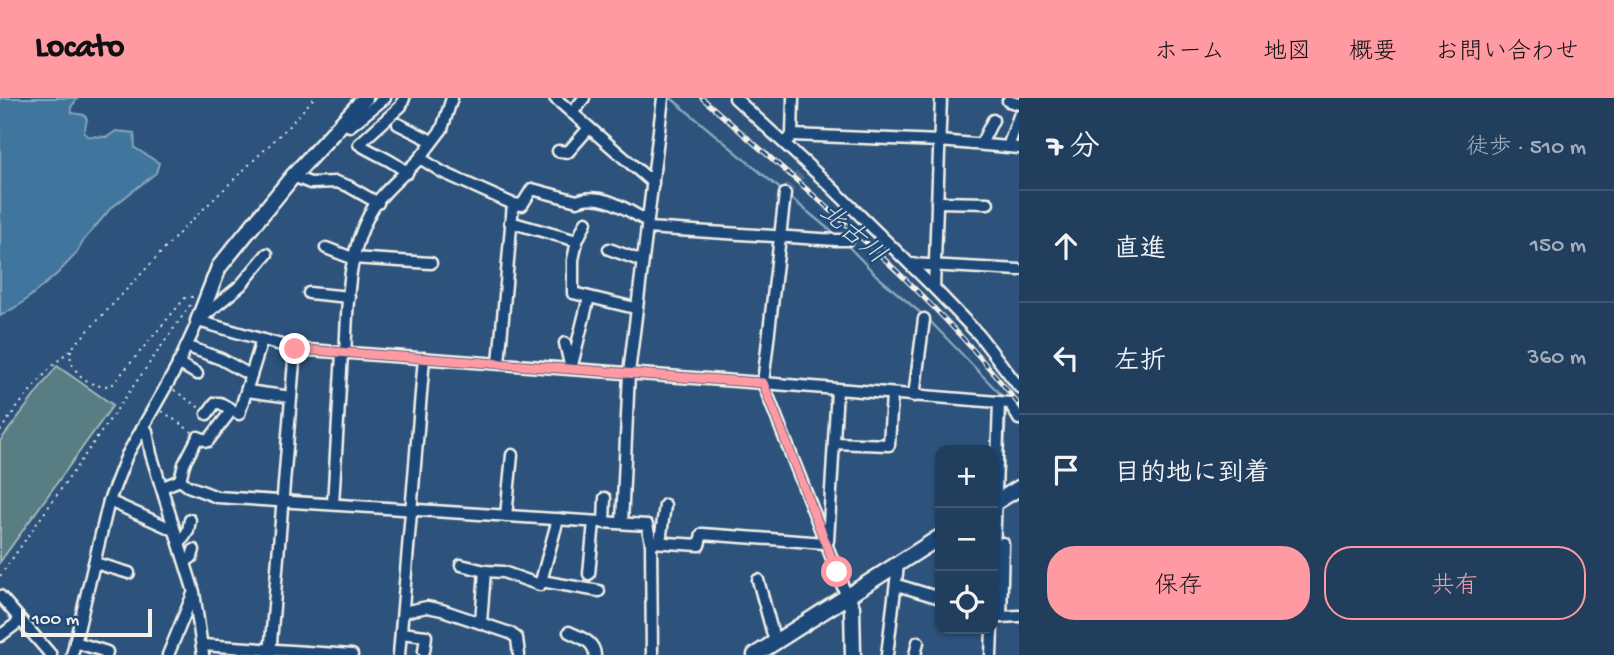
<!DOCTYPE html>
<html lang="ja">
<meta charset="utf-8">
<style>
body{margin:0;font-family:"Gochi Hand","Klee One",sans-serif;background:#2a4563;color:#f1f3f6}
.controls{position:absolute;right:21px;bottom:21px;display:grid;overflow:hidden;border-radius:14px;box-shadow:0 2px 5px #0004}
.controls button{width:63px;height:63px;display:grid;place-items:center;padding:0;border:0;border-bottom:2px solid #3f5772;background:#223e5d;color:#f1f3f6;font:35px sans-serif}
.scale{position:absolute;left:21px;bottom:18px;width:131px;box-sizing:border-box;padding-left:7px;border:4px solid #f4f1e8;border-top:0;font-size:19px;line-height:24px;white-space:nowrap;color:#f4f1e8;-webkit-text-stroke:5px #1f4a7a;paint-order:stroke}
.stop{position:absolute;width:21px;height:21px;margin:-16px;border:5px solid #ff9aa2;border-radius:50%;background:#fff}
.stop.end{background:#ff9aa2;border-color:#fff;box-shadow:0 2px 7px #0008}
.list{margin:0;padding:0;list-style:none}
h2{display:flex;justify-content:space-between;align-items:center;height:91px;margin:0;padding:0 28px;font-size:30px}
h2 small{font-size:23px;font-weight:400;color:#a2aebc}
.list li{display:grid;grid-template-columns:46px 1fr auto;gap:21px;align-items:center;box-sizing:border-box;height:112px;padding:0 28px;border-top:2px solid #3f5772}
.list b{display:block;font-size:26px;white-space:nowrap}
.list em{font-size:23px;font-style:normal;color:#a2aebc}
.actions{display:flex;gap:14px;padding:21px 28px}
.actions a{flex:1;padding:16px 0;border:2px solid #ff9aa2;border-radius:28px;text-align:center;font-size:24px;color:#ff9aa2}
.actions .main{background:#ff9aa2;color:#111}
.icon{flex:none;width:38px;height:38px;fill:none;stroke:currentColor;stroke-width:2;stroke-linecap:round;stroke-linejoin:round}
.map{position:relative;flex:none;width:1019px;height:557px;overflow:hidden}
header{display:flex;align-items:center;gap:42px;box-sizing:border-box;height:98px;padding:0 35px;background:#ff9aa2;color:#111}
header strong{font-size:33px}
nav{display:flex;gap:38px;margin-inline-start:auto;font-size:24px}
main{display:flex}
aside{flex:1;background:#223e5d}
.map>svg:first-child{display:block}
</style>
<header>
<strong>Locato</strong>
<nav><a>ホーム</a><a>地図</a><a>概要</a><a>お問い合わせ</a></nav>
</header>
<main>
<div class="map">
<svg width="1019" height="557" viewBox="0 0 1019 557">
<rect width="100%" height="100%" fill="#2d537c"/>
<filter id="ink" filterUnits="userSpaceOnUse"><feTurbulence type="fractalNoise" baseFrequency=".0143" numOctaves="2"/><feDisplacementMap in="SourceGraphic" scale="14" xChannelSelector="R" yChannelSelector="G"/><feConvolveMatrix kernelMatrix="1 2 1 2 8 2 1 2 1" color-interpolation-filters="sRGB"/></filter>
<g filter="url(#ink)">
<polygon fill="#587d83" stroke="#a6b7b6" stroke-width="2" points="57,268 113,307 0,464 0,343"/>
<polygon fill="#40769d" stroke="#88a7bb" stroke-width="2" points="0,0 78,0 71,9 72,15 84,17 87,21 84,34 87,38 107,39 116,33 134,35 135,50 159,65 156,75 110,111 84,142 76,156 57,176 21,206 0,218"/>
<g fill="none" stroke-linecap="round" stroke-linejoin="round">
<g stroke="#88a7bb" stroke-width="2.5">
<polyline points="671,0 838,139"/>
<polyline points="846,146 877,178 923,217"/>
<polyline points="928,221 1006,302"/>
<polyline points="1002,392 1006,310"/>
<polyline points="1000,444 1001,413"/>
</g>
<g stroke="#4b6b8c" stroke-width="10" stroke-dasharray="10 5" stroke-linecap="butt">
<polyline points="785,96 805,70"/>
<polyline points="850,140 859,131"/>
</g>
<defs>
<g id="street">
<path d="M404,0l-3,8 -42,38c16,11 34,15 48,29"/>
<polyline points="555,0 653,85"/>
<polyline points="735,0 825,83 934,190 979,237 1019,289"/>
<polyline points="1008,3 1019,6"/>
<polyline points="572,15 584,0"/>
<polyline points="343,25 350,28 385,0"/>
<polyline points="398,26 432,43"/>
<polyline points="792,37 940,43 1019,50"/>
<polyline points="789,41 792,37 793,0"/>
<polyline points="981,46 993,22"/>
<polyline points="1008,49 1019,18"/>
<polyline points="558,53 568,54 589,30"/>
<polyline points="420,60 442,31 452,0"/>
<polyline points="293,78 310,85 336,84 348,88 378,105"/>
<polyline points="785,96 763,285 847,499"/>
<polyline points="937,104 988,105"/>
<path d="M513,106l9,1 10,-16 45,12c25,-10 50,9 70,20"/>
<polyline points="510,124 577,143 573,162 573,195 635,210"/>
<polyline points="647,130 836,142 847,142 850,140"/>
<polyline points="577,143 586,124"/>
<polyline points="326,150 352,160 431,165"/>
<polyline points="609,151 642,163"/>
<polyline points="910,166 1019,172"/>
<polyline points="934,190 941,0"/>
<polyline points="309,195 349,199"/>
<polyline points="198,223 295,251 763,285 1010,305 1019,321"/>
<polyline points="565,245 571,271 589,199"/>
<polyline points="186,248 221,261 250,277"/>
<path d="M345,256c3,-47 1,-96 24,-139 11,-22 34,-39 51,-57l22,14 71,32 -14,159"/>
<polyline points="178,265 197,276"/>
<polyline points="247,293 291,299"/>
<polyline points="914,298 924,221"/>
<polyline points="207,316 215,305 220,305 239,316 262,242"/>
<polyline points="142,330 147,333 151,356 194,494 203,557"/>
<polyline points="834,345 889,347 892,296"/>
<polyline points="180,382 188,388 217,399 647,427 651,444 699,447 702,436 825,445 828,443 837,292"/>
<polyline points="163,389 180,382 184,366 198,339 208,343 231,313"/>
<polyline points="109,403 174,432"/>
<polyline points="333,406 342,255"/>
<polyline points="506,418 512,357"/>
<polyline points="604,425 605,400"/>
<polyline points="622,425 629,275 663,0"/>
<polyline points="651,444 652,557"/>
<polyline points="660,444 665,407"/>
<polyline points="180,445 188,433 190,422"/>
<polyline points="186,463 192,459 194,452"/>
<polyline points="95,465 129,475"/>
<polyline points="461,467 485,473 503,474 540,487 558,421"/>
<polyline points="589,476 594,424"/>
<polyline points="758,482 775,544"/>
<polyline points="541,483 599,493"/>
<polyline points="993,485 999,304"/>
<polyline points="897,487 940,500"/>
<polyline points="0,498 51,557"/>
<polyline points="403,514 427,509 442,512 510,535 517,540 519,557"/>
<polyline points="993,516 1001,519 1019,518"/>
<polyline points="1001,519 1003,445"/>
<polyline points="481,524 485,473"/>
<path d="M569,534c12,6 25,9 26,23"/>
<polyline points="401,535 426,538 424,553"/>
<polyline points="0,538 20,523"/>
<polyline points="75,544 107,554 106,557"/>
<polyline points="202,547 352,557"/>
<polyline points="72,557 109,403 127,357 177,269 198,223 241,187 267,156"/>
<polyline points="168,557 193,496"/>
<polyline points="270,557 295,251"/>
<polyline points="399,557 424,260"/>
<polyline points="887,557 898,467"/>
<polyline points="915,557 918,544"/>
<polyline points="991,557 992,531"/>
</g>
<g id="secondary">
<polyline points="198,223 219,169 293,78 365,0"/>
<polyline points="993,406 1019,390"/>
<polyline points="847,499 852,509 853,557"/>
<polyline points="755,557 940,439"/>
</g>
</defs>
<use href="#street" stroke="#f4f1e8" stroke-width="15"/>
<use href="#secondary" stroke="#f4f1e8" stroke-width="19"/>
<g stroke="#f4f1e8" stroke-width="2" stroke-dasharray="2 5" stroke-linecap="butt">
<path d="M71,252c-5,20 23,43 42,34l72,-86 7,-1 1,4"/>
<polyline points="174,292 201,311"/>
<polyline points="162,313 192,334"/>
<path d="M0,333c21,-30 43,-58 71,-82l114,-122 103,-100 26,-29"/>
<polyline points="0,478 191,206"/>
</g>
<use href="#street" stroke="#1f4a7a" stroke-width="10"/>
<use href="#secondary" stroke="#1f4a7a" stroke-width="14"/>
<defs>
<path id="rail" d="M702,0c110,97 227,190 317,307"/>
</defs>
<use href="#rail" stroke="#f4f1e8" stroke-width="5"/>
<use href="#rail" stroke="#1f4a7a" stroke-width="2.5" stroke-dasharray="8" stroke-linecap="butt"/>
</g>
</g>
<g fill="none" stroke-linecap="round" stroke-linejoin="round" filter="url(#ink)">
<polyline stroke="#ff9aa2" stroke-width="9" points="295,251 763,285 837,474"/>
</g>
<g text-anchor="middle" stroke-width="5" stroke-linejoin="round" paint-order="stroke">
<g font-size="26" font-style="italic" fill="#d9dfdd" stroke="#1f4a7a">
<text transform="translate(854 134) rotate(41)" y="9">北古川</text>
</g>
</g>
</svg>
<div class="controls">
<button>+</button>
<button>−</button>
<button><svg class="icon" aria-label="locate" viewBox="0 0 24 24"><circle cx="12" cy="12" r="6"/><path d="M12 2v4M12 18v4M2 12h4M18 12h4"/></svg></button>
</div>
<div class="scale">100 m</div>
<div class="stop" style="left:837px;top:474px"></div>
<div class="stop end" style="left:295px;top:251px"></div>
</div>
<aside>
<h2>7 分<small>徒歩 · 510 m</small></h2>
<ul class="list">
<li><svg class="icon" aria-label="ahead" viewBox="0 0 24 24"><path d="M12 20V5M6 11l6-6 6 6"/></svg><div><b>直進</b></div><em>150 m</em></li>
<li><svg class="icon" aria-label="left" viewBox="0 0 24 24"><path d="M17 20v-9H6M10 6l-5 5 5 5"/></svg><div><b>左折</b></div><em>360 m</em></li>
<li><svg class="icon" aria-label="arrive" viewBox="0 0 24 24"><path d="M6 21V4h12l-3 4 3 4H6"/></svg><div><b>目的地に到着</b></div></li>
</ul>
<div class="actions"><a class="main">保存</a><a>共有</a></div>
</aside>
</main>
